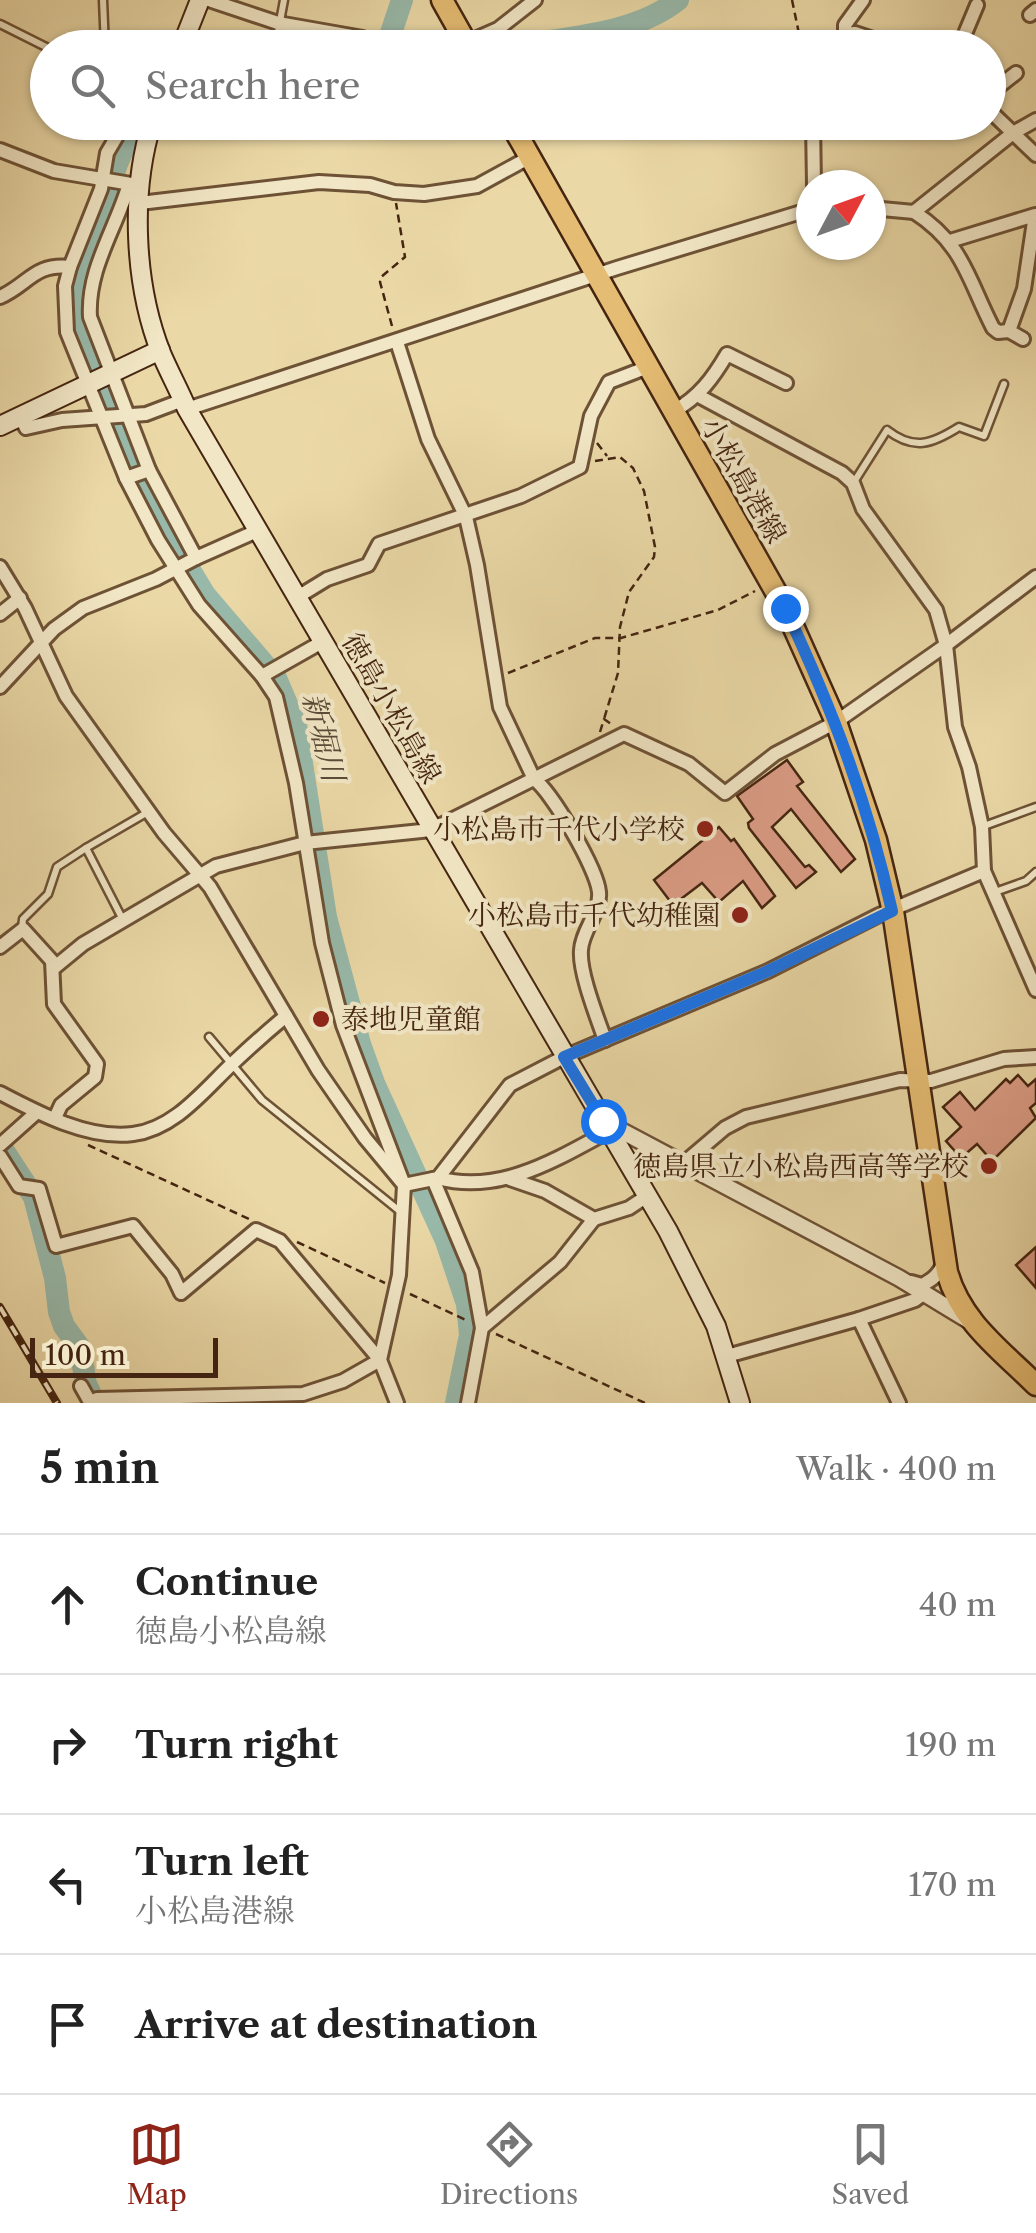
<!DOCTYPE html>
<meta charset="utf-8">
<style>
body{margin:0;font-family:"Libre Caslon Text","Noto Serif JP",serif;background:#f2f2f2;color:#222}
.compass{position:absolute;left:796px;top:170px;width:90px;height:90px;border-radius:50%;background:#fff;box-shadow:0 2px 8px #0004;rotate:49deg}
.scale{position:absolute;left:30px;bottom:25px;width:188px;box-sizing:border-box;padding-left:10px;border:5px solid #452511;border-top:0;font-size:28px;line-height:35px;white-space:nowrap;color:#452511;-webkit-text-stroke:8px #f1e6c5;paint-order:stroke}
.stop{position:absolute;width:30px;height:30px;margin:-22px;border:8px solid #1a73e8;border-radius:50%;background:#fff}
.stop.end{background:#1a73e8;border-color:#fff;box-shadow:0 2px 10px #0008}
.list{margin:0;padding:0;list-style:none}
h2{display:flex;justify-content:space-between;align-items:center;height:130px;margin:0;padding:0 40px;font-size:42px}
h2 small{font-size:32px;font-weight:400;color:#767676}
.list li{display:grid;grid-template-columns:65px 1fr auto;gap:30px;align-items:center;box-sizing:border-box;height:140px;padding:0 40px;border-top:2px solid #e0e0e0}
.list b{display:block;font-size:38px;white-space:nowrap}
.list p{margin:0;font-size:32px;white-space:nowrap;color:#767676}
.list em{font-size:32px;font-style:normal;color:#767676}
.icon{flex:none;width:55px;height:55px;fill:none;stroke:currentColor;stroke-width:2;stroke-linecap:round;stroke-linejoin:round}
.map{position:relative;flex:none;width:1036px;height:1403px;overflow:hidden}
.search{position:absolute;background:#fff;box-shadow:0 2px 8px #0004;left:30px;right:30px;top:30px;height:110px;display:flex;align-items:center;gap:25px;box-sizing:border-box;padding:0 35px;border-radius:55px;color:#767676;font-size:38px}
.sheet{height:690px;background:#fff}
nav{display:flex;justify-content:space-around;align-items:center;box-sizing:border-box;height:140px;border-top:2px solid #e0e0e0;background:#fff;font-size:28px;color:#767676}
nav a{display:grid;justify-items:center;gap:5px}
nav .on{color:#8f2418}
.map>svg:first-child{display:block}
</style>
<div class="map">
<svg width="1036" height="1403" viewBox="0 0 1036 1403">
<rect width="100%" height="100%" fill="#ead8a6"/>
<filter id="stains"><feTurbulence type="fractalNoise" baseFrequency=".002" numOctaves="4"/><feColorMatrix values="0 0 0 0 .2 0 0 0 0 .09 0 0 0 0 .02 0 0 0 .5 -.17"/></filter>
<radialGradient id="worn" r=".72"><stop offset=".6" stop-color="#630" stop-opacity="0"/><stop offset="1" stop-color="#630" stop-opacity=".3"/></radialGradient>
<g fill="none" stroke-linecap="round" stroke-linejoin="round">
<g stroke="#98b9aa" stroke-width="22">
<polyline points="386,48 402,0"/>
<path d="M507,48c56,-11 126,-12 171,-48"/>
<polyline points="135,122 117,164 83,271 76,302 80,329 124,444 153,509 205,595 276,678 296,725 326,917 360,1044 374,1083 446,1241 467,1304 470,1335 456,1403"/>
<polyline points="0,1145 34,1197 55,1278 59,1312 64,1326 80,1348 86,1384 95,1403"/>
</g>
</g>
<g fill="#dc9d86" stroke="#452511" stroke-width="2.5">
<polygon points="787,760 803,782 797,786 855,859 841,872 791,809 772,827 805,867 809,865 816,872 796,888 749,828 748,823 753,819 737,796"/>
<polygon points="719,827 731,841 734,839 775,896 762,908 743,881 719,902 702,883 673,905 654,880"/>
<polygon points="1018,1075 1028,1086 1036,1079 1036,1103 1030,1108 1036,1118 992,1161 977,1144 961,1158 946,1141 961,1127 943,1107 960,1092 975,1110 1006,1079 1010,1083"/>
<polygon points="1036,1247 1036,1288 1016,1265"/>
</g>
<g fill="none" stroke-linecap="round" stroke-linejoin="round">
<defs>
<g id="service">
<polyline points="103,0 105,48"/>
<polyline points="0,24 48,48"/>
<polyline points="275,48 284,0"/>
<path d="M854,482l33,-52c27,21 45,14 72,-3l25,9 20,-52"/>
<polyline points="984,826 1036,807"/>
<polyline points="995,892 1026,881 1036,872"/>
<polyline points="123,920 86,848 148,812"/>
<polyline points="22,928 23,919 48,894 57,867 86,848"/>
<polyline points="209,1037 262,1100 402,1213"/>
</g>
<g id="minor">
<polyline points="209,0 278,23 363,38"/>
<polyline points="1030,15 1036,10"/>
<polyline points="845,34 855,33 900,48"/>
<polyline points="466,43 498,29 535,0"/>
<polyline points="832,48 845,34 845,25 863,0"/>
<polyline points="959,48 977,5"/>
<polyline points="988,95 1016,73"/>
<polyline points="988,109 1036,155"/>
<polyline points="813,122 814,185"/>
<polyline points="149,133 124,124 107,153 101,189 70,267 65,286 67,332 126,478 158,540 199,605 262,676 276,697 296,783 322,943 343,1025 404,1185 438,1178 510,1085 564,1057 768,971 879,915 984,871"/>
<polyline points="0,150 54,171 137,185"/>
<path d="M129,184c-13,45 -42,85 -39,133l59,153"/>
<polyline points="140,203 319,182 370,185 394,192 424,194 477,186 530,157"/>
<polyline points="871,208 914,212 1013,133 1036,120"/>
<path d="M914,212c50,32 54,68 79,116l5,4 11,-1"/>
<polyline points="950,241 1035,215 1024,289 1009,331 1023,339"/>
<path d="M0,297c28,-12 34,-34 70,-30"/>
<path d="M397,342l31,97 38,78 11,48 23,142 34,72c18,13 63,90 65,113 2,20 -17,38 -18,58 -2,22 16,67 24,90"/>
<polyline points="697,395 842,473 853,483 863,509 936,610 946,645 955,727 969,767 982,827 984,871 1036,990"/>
<polyline points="187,409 617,268 811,209"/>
<path d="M674,411c25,-14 39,-33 53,-57l59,29"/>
<polyline points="20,416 26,428 62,420 146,414 183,400"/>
<polyline points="126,478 149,470 196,558 259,530"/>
<polyline points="0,567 25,608 66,696 164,833 210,887 318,1070 365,1138 404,1185 399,1275 380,1360 397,1403"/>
<polyline points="296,598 327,579 368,565 379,544 521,496 580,467 591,416 609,382 648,367"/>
<polyline points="0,614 20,598"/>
<polyline points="262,676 322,642"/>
<polyline points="0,687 54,629 83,608 156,579 196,558"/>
<polyline points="0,947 23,929 52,961 54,1004 97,1064 95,1077 61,1105 55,1118"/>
<polyline points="55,967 83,944 216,866 305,843 431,830 624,734 689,764 725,793 775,754 836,722 946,645 1036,577"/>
<path d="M0,1093c38,20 89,47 133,41 42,-5 72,-45 100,-71 17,-16 35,-32 53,-47"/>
<polyline points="0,1145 37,1112"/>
<polyline points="0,1156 19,1186 39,1189 56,1246 133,1226 172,1274 181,1293 256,1230 280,1241 380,1360 343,1381 303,1394 97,1399 90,1402 81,1386"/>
<polyline points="685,1162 725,1128 746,1117 900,1080 931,1081 1004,1059 1036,1057"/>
<path d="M438,1178c62,17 119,-19 171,-47"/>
<polyline points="433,1179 472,1272 482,1328"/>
<polyline points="510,1179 545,1191 594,1219 629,1208 647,1196"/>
<path d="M911,1282l11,3c12,-6 17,-11 22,-23"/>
<polyline points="859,1319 899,1403"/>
<polyline points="727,1356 859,1319 915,1300 923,1294"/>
<polyline points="468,1403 482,1328 560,1262 594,1219"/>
</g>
<polyline id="tertiary" points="603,1121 899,1278 968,1320"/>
<g id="secondary">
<polyline points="181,48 200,0"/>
<path d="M152,122c-22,71 -18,162 9,231 8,19 18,37 26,56l481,822 48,95 24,77"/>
<polyline points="0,426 160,350"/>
</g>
<g id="primary">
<polyline points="442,0 469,48"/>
<path d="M510,122l275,486 51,114 40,118 17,71 54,361c14,50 54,78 89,113"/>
</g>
</defs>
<use href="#service" stroke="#6e5236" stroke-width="11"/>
<use href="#minor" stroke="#6e5236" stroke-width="18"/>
<use href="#tertiary" stroke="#6e5236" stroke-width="20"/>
<use href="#secondary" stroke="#452511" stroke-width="22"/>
<use href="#primary" stroke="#452511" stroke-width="25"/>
<g stroke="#452511" stroke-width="2.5" stroke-dasharray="8 5" stroke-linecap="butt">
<polyline points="792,0 802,48"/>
<polyline points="392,326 380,282 381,277 405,257 396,203"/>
<polyline points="597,443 607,456"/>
<polyline points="595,461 620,457 633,468 644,491 655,547 654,557 629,592 620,627 618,673 604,719"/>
<polyline points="508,673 595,638 621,638 718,610 755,591"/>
<polyline points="600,732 604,719 611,724"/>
<polyline points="88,1145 249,1219"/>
<polyline points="297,1242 385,1283"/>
<polyline points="410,1294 466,1320"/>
<polyline points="496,1334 645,1403"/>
</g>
<use href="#service" stroke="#f1e6c5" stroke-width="6"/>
<use href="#minor" stroke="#f1e6c5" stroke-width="12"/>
<use href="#tertiary" stroke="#f1e6c5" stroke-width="15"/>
<use href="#secondary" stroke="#f1e6c5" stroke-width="18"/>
<use href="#primary" stroke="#e5bc73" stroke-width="20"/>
<defs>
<polyline id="rail" points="0,1307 57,1403"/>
</defs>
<use href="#rail" stroke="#452511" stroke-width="8"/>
<use href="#rail" stroke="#f1e6c5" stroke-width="4" stroke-dasharray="11" stroke-linecap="butt"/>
</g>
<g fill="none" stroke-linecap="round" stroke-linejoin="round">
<path stroke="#1a73e8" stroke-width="12" d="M603,1121l-39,-64 204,-86 124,-60c-25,-111 -59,-200 -107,-303"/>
</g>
<g fill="#8f2418" stroke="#f1e6c5" stroke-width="4">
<circle cx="705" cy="829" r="10"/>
<circle cx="740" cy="915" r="10"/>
<circle cx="321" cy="1019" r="10"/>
<circle cx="989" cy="1166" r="10"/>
</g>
<g text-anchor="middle" stroke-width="8" stroke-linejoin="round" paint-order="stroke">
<g font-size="28" fill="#452511" stroke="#f1e6c5">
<text transform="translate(744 480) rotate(60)" y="10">小松島港線</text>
<text transform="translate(392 708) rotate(60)" y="10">徳島小松島線</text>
</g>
<g font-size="28" fill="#452511" stroke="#f1e6c5" text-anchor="end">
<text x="685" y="839">小松島市千代小学校</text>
<text x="720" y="925">小松島市千代幼稚園</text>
<text x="341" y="1029" text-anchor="start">泰地児童館</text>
<text x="969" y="1176">徳島県立小松島西高等学校</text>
</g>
<g font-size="30" font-style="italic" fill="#5a4a37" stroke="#f1e6c5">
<text transform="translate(323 737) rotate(76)" y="10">新堀川</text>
</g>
</g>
<rect width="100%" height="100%" filter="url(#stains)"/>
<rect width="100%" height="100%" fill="url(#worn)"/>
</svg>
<svg class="compass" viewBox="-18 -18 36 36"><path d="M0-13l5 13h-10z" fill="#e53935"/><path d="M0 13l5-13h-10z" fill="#767676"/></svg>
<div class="scale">100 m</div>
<div class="stop" style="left:603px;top:1121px"></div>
<div class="stop end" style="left:785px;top:608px"></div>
<div class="search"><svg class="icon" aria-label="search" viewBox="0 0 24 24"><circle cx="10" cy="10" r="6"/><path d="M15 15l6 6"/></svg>Search here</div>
</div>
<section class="sheet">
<h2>5 min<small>Walk · 400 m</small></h2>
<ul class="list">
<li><svg class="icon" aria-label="ahead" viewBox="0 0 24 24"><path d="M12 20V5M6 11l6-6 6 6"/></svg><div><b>Continue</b><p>徳島小松島線</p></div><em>40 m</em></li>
<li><svg class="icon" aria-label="right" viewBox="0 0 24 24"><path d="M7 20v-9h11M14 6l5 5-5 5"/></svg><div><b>Turn right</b></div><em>190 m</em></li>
<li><svg class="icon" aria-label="left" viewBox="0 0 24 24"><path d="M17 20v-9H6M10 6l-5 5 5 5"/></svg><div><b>Turn left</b><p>小松島港線</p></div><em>170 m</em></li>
<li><svg class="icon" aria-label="arrive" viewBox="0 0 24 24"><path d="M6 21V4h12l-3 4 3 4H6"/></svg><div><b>Arrive at destination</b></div></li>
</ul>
</section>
<nav>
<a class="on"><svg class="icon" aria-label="map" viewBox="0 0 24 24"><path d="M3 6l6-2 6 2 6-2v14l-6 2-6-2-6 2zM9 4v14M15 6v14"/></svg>Map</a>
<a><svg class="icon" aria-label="directions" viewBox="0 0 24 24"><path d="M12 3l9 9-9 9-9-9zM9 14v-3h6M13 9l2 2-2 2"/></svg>Directions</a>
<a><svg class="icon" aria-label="saved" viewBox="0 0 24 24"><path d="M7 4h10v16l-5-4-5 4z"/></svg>Saved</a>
</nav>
